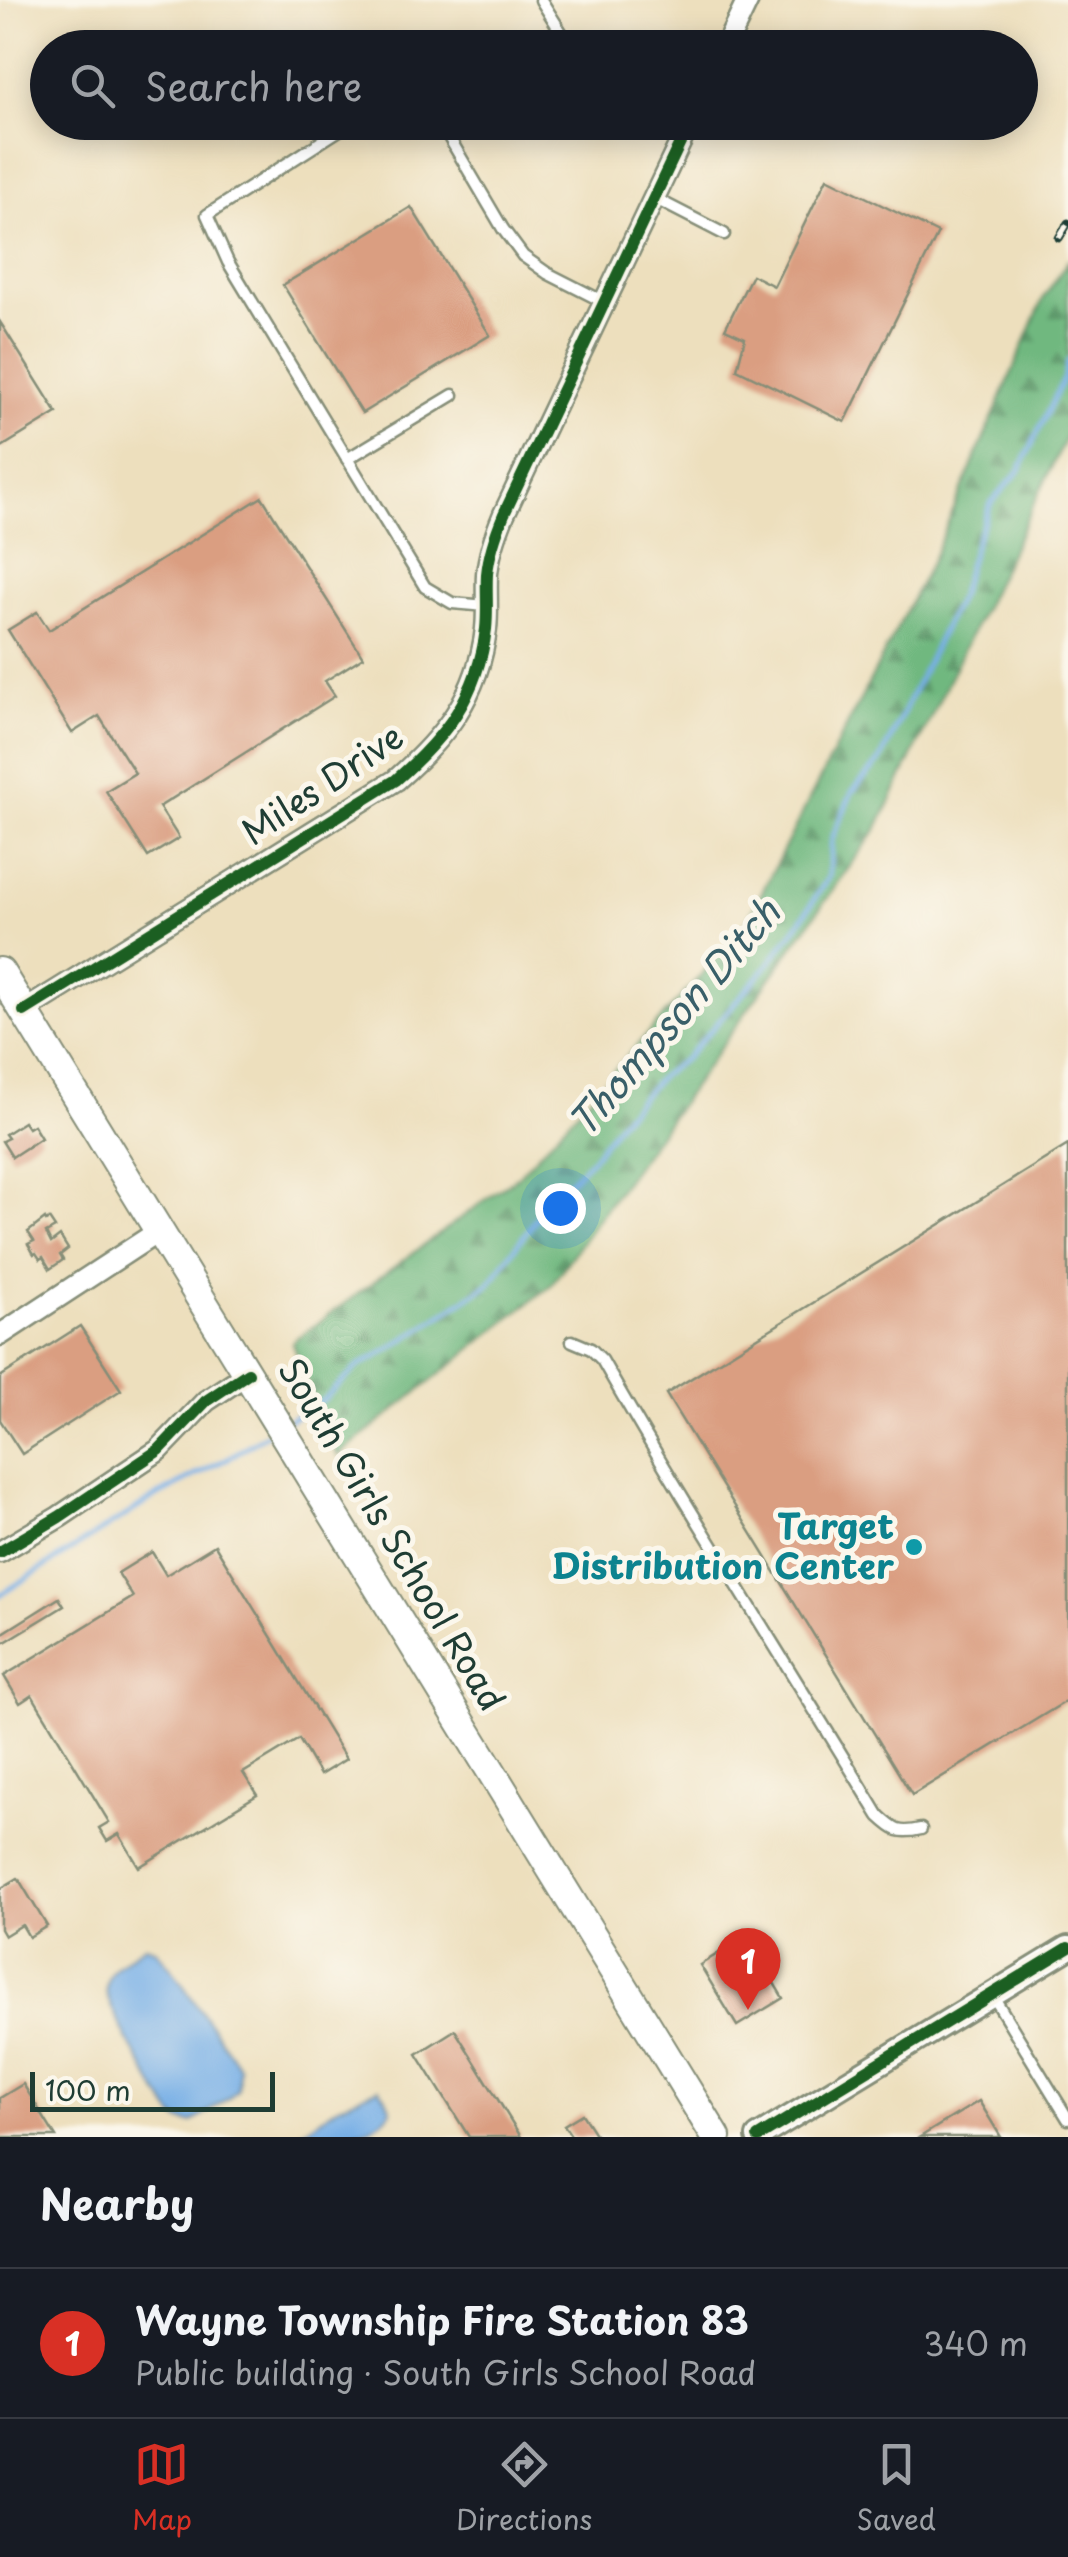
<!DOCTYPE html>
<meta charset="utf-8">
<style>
body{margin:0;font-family:"Playpen Sans",sans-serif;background:#242831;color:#f1f3f6}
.scale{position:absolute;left:30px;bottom:25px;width:245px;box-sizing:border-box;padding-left:10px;border:5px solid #1f3d34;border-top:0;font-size:28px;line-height:35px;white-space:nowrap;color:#1f3d34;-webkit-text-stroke:8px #fbf7ec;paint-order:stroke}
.you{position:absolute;left:560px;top:1208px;width:35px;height:35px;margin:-25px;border:8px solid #fff;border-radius:50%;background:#1a73e8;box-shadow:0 0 0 15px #1a73e833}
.badge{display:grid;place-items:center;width:65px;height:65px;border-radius:50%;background:#d93025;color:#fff;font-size:32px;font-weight:700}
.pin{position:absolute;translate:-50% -82px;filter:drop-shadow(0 2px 5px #0008)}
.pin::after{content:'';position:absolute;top:52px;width:35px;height:30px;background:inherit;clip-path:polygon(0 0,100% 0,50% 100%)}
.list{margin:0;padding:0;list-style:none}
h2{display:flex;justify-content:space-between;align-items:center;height:130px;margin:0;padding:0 40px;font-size:42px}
h2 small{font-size:32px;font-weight:400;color:#9ea1a6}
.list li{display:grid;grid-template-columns:65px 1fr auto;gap:30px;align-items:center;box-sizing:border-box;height:150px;padding:0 40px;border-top:2px solid #363941}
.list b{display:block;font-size:38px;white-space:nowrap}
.list p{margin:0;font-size:32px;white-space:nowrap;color:#9ea1a6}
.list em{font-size:32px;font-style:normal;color:#9ea1a6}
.icon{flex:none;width:55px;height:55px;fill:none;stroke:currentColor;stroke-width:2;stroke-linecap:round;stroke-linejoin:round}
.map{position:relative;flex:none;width:1068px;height:2137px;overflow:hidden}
.search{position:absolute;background:#171b24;box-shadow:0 5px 25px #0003;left:30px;right:30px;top:30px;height:110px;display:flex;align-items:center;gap:25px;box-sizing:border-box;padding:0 35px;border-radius:55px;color:#9ea1a6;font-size:38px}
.sheet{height:280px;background:#171b24}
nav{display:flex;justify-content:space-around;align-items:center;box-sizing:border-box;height:140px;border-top:2px solid #363941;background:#171b24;font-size:28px;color:#9ea1a6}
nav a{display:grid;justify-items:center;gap:5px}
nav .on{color:#d93025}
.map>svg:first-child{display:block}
</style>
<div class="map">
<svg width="1068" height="2137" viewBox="0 0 1068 2137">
<defs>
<pattern id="forest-firs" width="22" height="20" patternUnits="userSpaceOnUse" patternTransform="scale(2.5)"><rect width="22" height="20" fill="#70b87f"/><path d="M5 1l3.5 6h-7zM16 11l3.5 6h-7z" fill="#5b9769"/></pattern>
</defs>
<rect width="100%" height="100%" fill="#fbf7ec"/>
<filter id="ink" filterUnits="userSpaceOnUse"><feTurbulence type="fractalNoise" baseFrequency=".01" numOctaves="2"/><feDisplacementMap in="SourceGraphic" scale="20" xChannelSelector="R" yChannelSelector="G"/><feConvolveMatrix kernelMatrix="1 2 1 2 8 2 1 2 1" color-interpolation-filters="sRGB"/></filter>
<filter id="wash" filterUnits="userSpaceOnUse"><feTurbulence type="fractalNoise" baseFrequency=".0048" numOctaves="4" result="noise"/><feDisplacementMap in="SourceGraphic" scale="40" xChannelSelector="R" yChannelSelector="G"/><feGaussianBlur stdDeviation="2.25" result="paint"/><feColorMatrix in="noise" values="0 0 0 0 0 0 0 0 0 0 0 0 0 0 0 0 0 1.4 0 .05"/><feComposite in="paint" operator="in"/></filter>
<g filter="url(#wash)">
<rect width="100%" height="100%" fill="#eddfbd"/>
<polygon fill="url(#forest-firs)" stroke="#487a5a" stroke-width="2.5" points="1068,261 1068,433 878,827 551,1285 338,1456 292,1342 518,1176 743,929 934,556 1043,299"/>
<g fill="#77afe6" stroke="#4b768d" stroke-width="2.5">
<path d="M145,1946l10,3 17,20 67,98 -1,21 -8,9 -38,26c-7,-1 -10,-1 -15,-5 -13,-11 -71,-113 -71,-128 0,-23 23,-33 39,-44z"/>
<path d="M379,2088l6,8 6,14c-15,27 -64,27 -96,27l42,-30z"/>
</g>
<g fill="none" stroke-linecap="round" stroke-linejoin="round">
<g stroke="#77afe6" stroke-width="5">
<polyline points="289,1420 324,1399 358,1367 388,1350 489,1284 550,1199 589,1162 621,1119 662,1075 686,1058 765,969 798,925 829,876 832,839 852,792 880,761 960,594 974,546 991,503 1020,470 1064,377 1068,361"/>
<polyline points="0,1595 155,1497 230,1457 271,1431"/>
</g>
</g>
<g id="blocks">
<g fill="#da9e81">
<polygon points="827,178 938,233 845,422 737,369 745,338 725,329 752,275 774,286"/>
<polygon points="411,207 490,335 362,413 283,285"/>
<polygon points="0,322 57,413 0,448"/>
<polygon points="262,497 363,657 325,681 335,696 159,807 179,838 148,857 106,791 135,773 99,716 72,733 8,630 37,612 49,630"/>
<polygon points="24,1122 28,1128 33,1125 41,1138 12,1157 2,1141 8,1138 5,1134"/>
<polygon points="1068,1145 1068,1700 912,1795 666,1394"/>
<polygon points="45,1219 46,1221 49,1219 55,1228 46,1233 51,1243 60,1236 68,1249 60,1255 63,1260 50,1269 43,1257 40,1259 36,1253 34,1254 28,1244 34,1241 28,1232"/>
<polygon points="80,1326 121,1390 22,1454 0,1420 0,1377"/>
<polygon points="215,1545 346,1759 320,1775 299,1739 243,1773 257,1795 139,1867 119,1834 107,1841 99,1828 109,1822 32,1695 20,1703 4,1676 133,1597 118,1573 152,1552 166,1575"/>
<polygon points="59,1598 64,1606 0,1645 0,1635"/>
<polygon points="18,1878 47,1926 29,1937 22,1925 4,1936 0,1929 0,1889"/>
<polygon points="746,1936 783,1998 737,2026 700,1965"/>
<polygon points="455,2030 521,2137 469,2137 417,2054"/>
<polygon points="23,2084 56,2137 0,2137 0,2098"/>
<polygon points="979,2101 1001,2137 920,2137"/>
<polygon points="582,2114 597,2137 572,2137 564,2125"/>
</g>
</g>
</g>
<g filter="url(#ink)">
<use href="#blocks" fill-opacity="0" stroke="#868e78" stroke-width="2.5"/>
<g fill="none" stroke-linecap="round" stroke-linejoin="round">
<defs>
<g id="service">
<polyline points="541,0 571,48"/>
<polyline points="352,122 207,215 228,262 425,587 452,603 487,606"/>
<polyline points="440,122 503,229 523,256 547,273 604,302"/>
<polyline points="654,198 724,234"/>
<polyline points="347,459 453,395"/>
<path d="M572,1341l19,8 11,11c88,155 185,303 277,456 16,15 20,18 42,13"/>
<polyline points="993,1996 1068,2119"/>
</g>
<g id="minor">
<polyline points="725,48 748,0"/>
<path d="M24,1011l372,-231c49,-43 82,-84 90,-151 2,-18 0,-37 1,-55 2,-21 9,-41 17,-60l186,-392"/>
<polyline points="0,1335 159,1231"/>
<polyline points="0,1552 59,1517 159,1450 206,1401 248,1373"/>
</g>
<polyline id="tertiary" points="758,2137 1068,1948"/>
<polyline id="secondary" points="0,972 716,2137"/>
</defs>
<use href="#service" stroke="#868e78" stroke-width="15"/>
<use href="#minor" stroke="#868e78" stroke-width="25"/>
<use href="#tertiary" stroke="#868e78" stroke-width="28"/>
<use href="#secondary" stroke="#868e78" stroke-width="32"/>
<use href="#service" stroke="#fff" stroke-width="10"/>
<use href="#minor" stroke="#fff" stroke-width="20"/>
<use href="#tertiary" stroke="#fff" stroke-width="22"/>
<use href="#secondary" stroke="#fff" stroke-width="28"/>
<defs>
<polyline id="rail" points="1059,238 1068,223"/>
</defs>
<use href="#rail" stroke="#1f3d34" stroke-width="9"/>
<use href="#rail" stroke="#fbf7ec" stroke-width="5" stroke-dasharray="15" stroke-linecap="butt"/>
<defs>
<g id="cycleway">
<path d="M24,1011l372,-231c49,-43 82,-84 90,-151 2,-18 0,-37 1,-55 2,-21 9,-41 17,-60l186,-392"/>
<polyline points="0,1552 59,1517 159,1450 206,1401 248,1373"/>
<polyline points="758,2137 1068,1948"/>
</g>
</defs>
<use href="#cycleway" stroke="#fbf7ec" stroke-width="19"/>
<use href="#cycleway" stroke="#1b5e20" stroke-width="12"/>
</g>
</g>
<circle fill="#0f9aa8" stroke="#fbf7ec" stroke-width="4" cx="914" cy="1547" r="10"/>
<g text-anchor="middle" stroke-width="10" stroke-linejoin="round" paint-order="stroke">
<g font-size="35" fill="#1f3d34" stroke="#fbf7ec">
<text transform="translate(323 785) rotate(-34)" y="12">Miles Drive</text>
<text transform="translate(391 1535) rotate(59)" y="12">South Girls School Road</text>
</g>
<g font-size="35" font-weight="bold" fill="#0d838f" stroke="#fbf7ec" text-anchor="end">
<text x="894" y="1539">Target<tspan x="894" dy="40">Distribution Center</tspan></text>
</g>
<g font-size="38" font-style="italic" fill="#395f69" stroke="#fbf7ec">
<text transform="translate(675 1018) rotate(-49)" y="13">Thompson Ditch</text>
</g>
</g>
</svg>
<div class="scale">100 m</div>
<div class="you"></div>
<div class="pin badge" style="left:748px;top:2010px">1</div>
<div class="search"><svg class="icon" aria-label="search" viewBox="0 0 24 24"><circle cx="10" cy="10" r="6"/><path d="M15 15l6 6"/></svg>Search here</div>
</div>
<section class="sheet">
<h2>Nearby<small></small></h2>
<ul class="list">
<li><span class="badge">1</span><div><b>Wayne Township Fire Station 83</b><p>Public building · South Girls School Road</p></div><em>340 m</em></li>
</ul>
</section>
<nav>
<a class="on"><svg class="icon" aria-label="map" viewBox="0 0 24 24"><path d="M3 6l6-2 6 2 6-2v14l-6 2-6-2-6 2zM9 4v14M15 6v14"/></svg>Map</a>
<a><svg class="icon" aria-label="directions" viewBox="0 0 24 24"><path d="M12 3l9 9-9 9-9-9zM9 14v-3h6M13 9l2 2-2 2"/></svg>Directions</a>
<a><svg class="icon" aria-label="saved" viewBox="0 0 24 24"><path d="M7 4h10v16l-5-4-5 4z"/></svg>Saved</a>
</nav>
